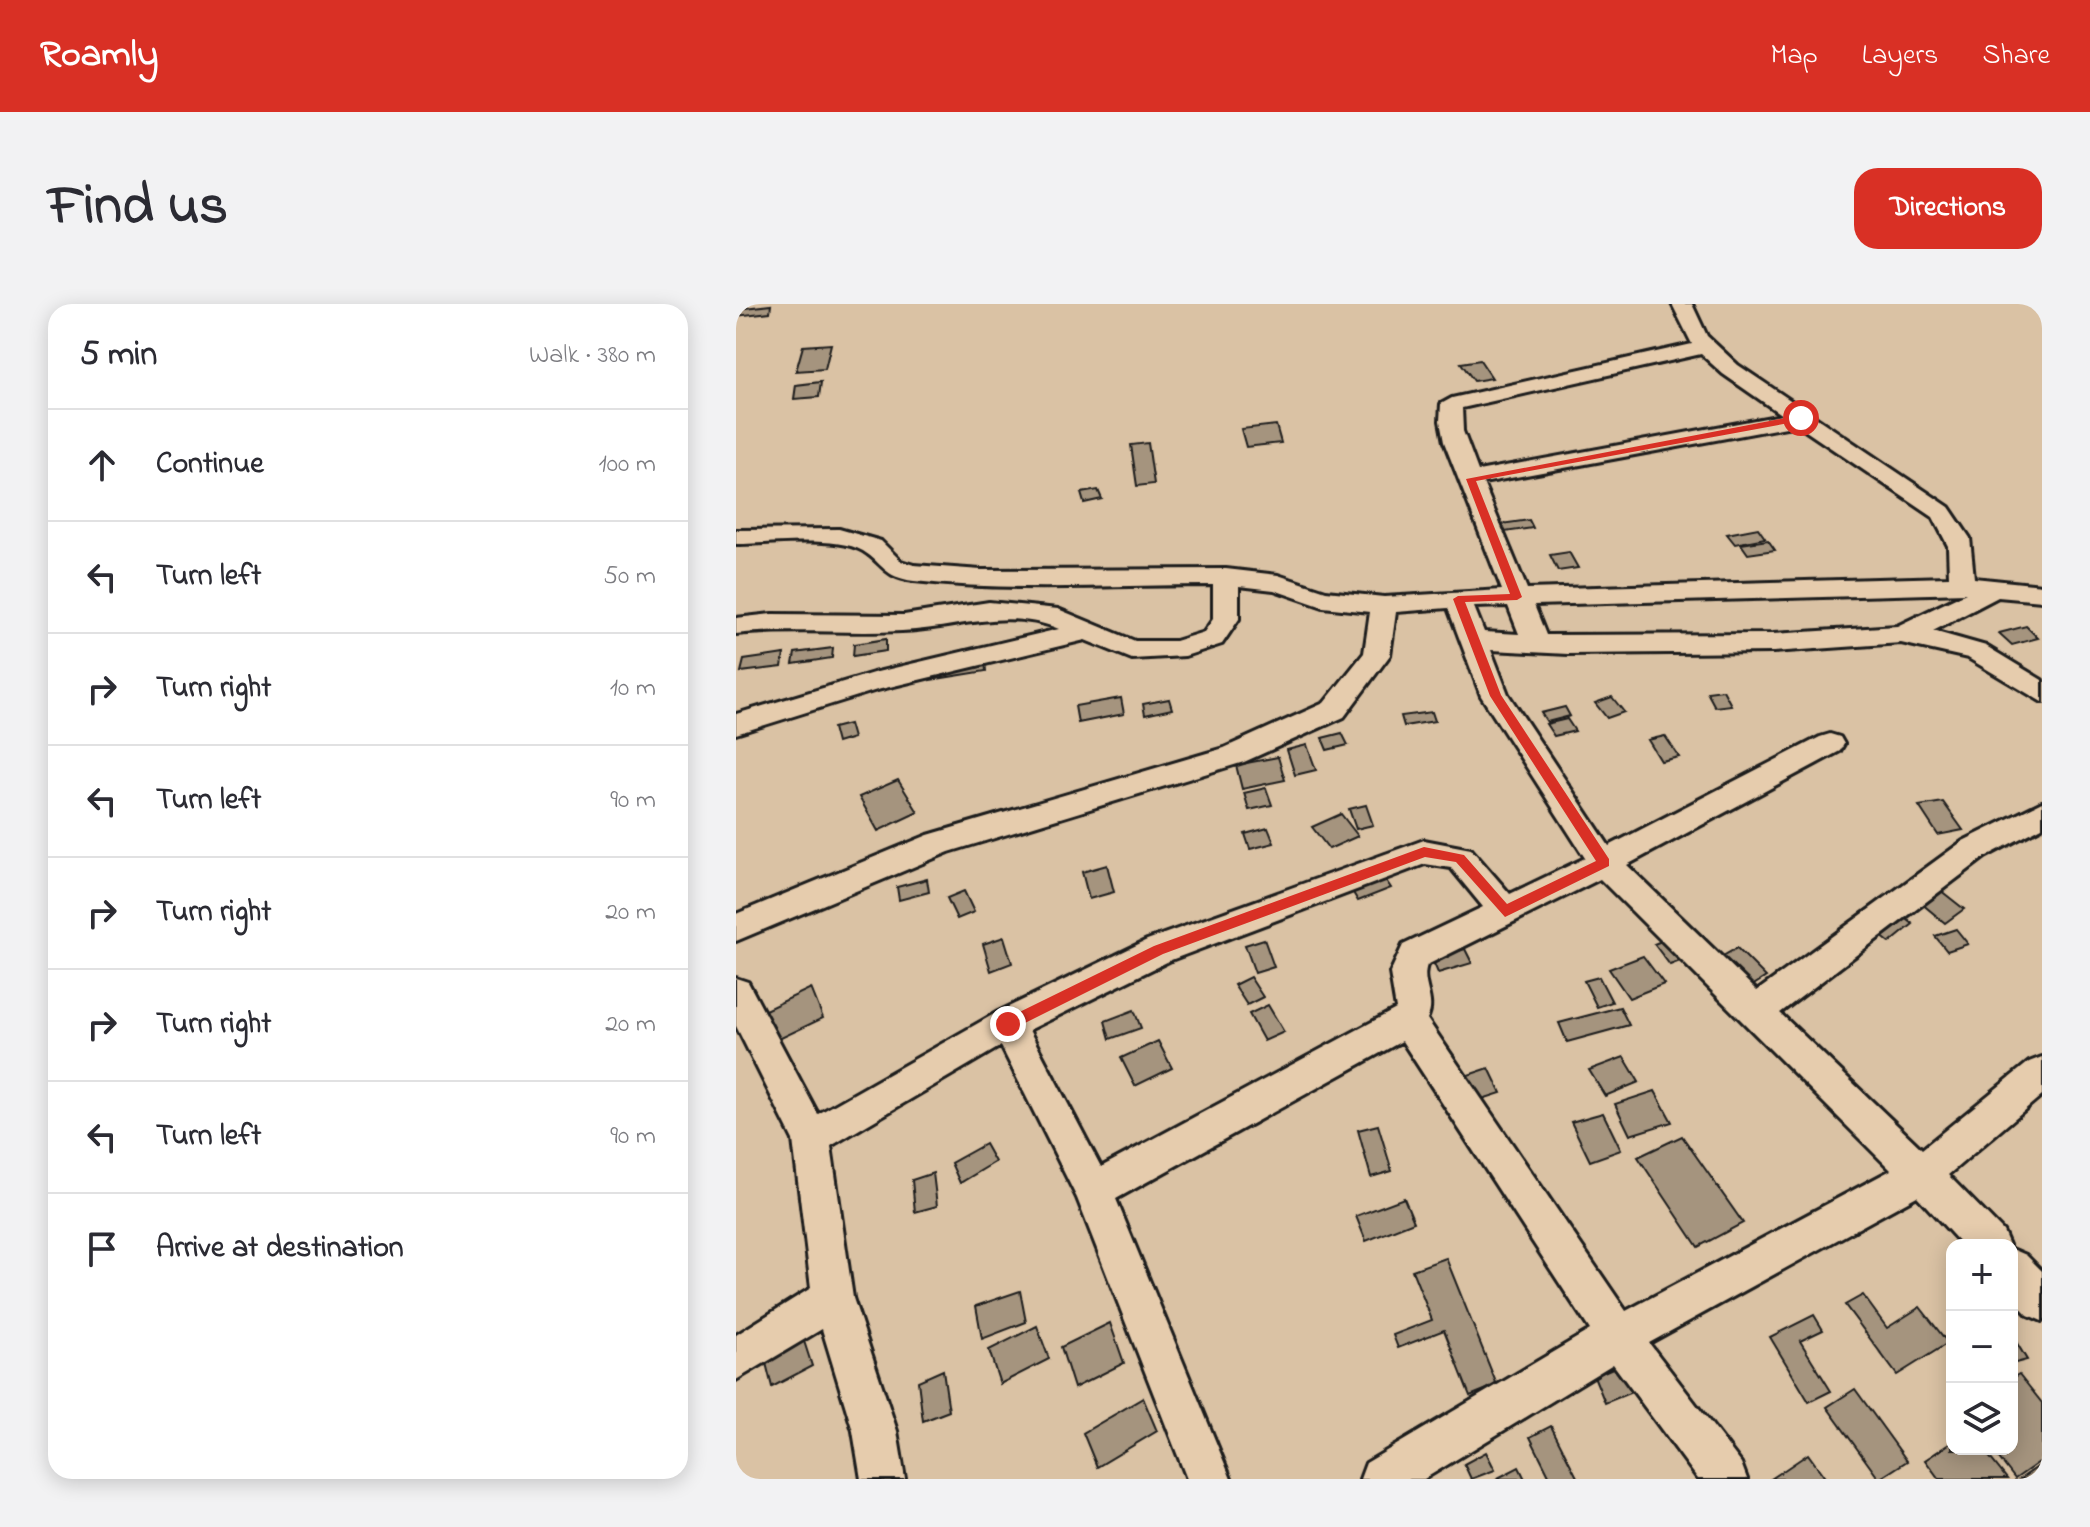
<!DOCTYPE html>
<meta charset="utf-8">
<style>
body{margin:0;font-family:"Indie Flower",sans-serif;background:#f2f2f3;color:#2b2b33}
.controls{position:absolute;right:24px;bottom:24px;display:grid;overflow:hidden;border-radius:16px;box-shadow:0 4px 20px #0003}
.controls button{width:72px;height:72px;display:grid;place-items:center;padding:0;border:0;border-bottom:2px solid #e1e1e2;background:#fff;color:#2b2b33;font:40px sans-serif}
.stop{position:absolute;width:24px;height:24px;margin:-18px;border:6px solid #d93025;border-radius:50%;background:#fff}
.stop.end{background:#d93025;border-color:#fff;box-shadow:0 2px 8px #0008}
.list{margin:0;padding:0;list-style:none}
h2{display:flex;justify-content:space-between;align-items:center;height:104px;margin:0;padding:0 32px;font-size:34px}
h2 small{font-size:26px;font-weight:400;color:#7c7c81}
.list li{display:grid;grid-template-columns:52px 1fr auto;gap:24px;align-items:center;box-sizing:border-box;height:112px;padding:0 32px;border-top:2px solid #e1e1e2}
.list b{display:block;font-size:30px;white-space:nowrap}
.list em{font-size:26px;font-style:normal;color:#7c7c81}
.icon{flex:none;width:44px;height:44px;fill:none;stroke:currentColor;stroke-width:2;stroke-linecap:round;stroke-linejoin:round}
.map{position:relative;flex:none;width:1306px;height:1175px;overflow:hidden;border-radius:24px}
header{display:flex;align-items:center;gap:48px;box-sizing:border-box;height:112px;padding:0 40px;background:#d93025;color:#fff}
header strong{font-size:38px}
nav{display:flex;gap:44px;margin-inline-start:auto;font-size:28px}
.intro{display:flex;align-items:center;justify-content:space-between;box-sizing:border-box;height:192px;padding:0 48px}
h1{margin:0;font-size:56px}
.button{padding:20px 36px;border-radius:24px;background:#d93025;color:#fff;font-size:28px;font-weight:700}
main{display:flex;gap:48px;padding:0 48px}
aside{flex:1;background:#fff;border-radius:24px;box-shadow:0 4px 20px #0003}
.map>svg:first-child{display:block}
</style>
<header>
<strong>Roamly</strong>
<nav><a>Map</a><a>Layers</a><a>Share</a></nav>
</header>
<div class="intro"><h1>Find us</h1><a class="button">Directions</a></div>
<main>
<aside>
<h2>5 min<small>Walk · 380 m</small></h2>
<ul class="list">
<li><svg class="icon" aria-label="ahead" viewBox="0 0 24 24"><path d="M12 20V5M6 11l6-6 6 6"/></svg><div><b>Continue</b></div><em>100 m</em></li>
<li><svg class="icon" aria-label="left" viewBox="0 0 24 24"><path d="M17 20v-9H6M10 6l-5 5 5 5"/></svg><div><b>Turn left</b></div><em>50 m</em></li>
<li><svg class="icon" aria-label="right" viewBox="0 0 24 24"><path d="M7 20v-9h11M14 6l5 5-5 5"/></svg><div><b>Turn right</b></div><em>10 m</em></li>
<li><svg class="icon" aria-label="left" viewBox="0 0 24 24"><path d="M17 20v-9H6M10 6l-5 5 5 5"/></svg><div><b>Turn left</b></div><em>90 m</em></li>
<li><svg class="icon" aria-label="right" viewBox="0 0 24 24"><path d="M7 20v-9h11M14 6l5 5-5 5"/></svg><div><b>Turn right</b></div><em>20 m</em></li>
<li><svg class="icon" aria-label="right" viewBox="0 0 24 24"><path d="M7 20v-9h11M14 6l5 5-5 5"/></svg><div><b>Turn right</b></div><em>20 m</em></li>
<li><svg class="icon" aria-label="left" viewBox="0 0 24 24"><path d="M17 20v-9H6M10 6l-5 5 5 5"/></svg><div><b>Turn left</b></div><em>90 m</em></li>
<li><svg class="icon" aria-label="arrive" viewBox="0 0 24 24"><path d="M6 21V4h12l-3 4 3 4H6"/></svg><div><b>Arrive at destination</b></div></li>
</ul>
</aside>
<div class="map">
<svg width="1306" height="1175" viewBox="0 0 1306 1175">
<rect width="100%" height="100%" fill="#dac2a4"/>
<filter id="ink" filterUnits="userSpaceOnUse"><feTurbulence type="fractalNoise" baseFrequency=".0125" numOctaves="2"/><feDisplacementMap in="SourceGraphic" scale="16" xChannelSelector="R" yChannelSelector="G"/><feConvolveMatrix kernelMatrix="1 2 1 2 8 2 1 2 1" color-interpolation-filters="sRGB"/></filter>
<g filter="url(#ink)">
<g fill="#a5947e" stroke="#1c1c1c" stroke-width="2">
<polygon points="35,1 34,8 0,12 0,5"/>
<polygon points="95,40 89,65 60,67 67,42"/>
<polygon points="744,56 756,74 738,77 725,59"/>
<polygon points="85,78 83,93 58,95 60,81"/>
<polygon points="540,121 545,139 510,143 505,125"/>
<polygon points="412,139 418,180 401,182 395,141"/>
<polygon points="362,186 366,195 348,199 345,189"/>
<polygon points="793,216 797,224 769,228 765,220"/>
<polygon points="1022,224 1029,234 999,240 991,230"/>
<polygon points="1032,236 1039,246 1012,250 1005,240"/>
<polygon points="833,248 842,264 822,267 814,251"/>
<polygon points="1290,322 1302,334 1276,341 1263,329"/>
<polygon points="150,335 150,347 117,352 118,340"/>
<polygon points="97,344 96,354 57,360 59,349"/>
<polygon points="48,350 46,363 5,368 8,356"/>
<polygon points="249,357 250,367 194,376 193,369"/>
<polygon points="987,386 995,401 979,403 971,388"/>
<polygon points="876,393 888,408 871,414 859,399"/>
<polygon points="385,394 388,410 342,419 339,402"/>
<polygon points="433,395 436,405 409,411 407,400"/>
<polygon points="829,403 834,412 811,418 805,409"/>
<polygon points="696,408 699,417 668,422 665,412"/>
<polygon points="831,415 839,427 818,432 810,420"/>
<polygon points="113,420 117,434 101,439 97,424"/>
<polygon points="606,429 612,441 591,446 586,434"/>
<polygon points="929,432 943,453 925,457 912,436"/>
<polygon points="571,441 580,466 559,471 551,446"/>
<polygon points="542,453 549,476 506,485 500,461"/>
<polygon points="162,476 182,508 142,527 123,493"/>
<polygon points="530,484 536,501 513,506 508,489"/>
<polygon points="1207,498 1227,526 1202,531 1183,502"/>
<polygon points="630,501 637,521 620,525 613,505"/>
<polygon points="605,510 622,532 593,545 576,523"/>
<polygon points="532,524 538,539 514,545 509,530"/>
<polygon points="371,561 378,588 353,595 346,568"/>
<polygon points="645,569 655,584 622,597 613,582"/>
<polygon points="191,575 193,588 163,596 161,583"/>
<polygon points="1204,586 1228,605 1209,619 1185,599"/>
<polygon points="228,587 238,608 221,615 211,594"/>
<polygon points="1163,609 1177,620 1154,639 1140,628"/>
<polygon points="1220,625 1232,640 1211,647 1199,632"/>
<polygon points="268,633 276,659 255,667 247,640"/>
<polygon points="933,634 949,655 934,661 918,640"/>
<polygon points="528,635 538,663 519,669 509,641"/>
<polygon points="1001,644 1030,673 1016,682 987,652"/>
<polygon points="729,645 736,659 702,669 696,655"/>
<polygon points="907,652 928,680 893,694 873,665"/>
<polygon points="514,673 527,693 511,701 498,681"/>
<polygon points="863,673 876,698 861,703 848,677"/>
<polygon points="75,684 87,714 41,736 29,706"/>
<polygon points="532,701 548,728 528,737 513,710"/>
<polygon points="884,703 893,721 831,738 823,719"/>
<polygon points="398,706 405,724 374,735 369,717"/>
<polygon points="422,737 436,764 399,782 385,754"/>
<polygon points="888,753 903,778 869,792 853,766"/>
<polygon points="753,764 765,789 740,797 729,772"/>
<polygon points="919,787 936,818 894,831 879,800"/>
<polygon points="867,809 885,846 854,857 835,818"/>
<polygon points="642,821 656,867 635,873 622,826"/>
<polygon points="946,832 1007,919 962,943 902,853"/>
<polygon points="249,840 259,858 224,879 215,859"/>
<polygon points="197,869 201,902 179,908 176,876"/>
<polygon points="668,894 678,918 630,937 620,912"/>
<polygon points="710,954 761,1081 734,1092 708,1026 662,1044 657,1031 696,1016 676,966"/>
<polygon points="284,987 290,1018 246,1035 240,1002"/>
<polygon points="1127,991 1151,1024 1184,1003 1212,1039 1161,1071 1109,1001"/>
<polygon points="1078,1011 1087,1026 1064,1037 1095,1087 1073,1098 1034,1033"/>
<polygon points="374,1019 388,1059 338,1084 325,1043"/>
<polygon points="301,1022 313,1055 264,1080 253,1046"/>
<polygon points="66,1031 76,1062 36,1083 28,1051"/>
<polygon points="1276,1031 1291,1056 1276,1060"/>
<polygon points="884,1061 896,1088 869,1099 858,1072"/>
<polygon points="207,1066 213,1107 187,1117 182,1077"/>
<polygon points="1283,1070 1306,1099 1306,1156 1279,1175 1256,1145 1276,1145 1276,1074"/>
<polygon points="1119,1085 1171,1157 1143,1175 1091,1103"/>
<polygon points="407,1094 421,1127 361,1163 347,1129"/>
<polygon points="815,1122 842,1175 815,1175 794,1133"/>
<polygon points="1216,1138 1216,1145 1247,1145 1271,1175 1203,1175 1189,1156"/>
<polygon points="750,1148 759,1166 735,1175 728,1160"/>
<polygon points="1072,1150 1090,1175 1035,1175"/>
<polygon points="1306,1160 1306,1175 1284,1175"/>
<polygon points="783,1163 789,1175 760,1175"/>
</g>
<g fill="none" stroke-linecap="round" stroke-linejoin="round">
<defs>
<g id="minor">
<path d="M936,0h20l15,32 31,29 211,142 21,31 4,40 68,7v16l-44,-4 -65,34 53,15 56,34v22l-74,-44 -67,-15 -128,9 -205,2 -77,-4 17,44 101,152 211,-109 10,-3 10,3 4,7 -4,7 -213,114 130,126 206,-150 79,-39v25l-57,30 -205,156 142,136 107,-87 13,-5v38l-94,80 55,56 6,14h-47l-45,-49 -268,147 92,120 6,16h-49l-85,-115 -189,115h-64l6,-16 224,-133 -188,-289 -286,158 115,280h-44l-110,-281 -76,-152 -170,100 22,152 44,133 8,48h-44l-8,-48 -31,-102 -86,51v-45l75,-47 -18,-148 -57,-114v-48l12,4 70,132 178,-101 151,-73 266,-96 11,-4 47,9 39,45 75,-36 -104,-162 -33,-88 -52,4 -6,43 -46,62 -100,45 -295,90 -213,89v-27l192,-79 296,-87 100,-45 40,-50 6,-41 -47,-5 -49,-17 -35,-4v33l-17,25 -37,12 -53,3 -47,-19 -208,50 -141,44v-20l137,-41 186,-44c-52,-22 -104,0 -157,2 -56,3 -111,-3 -166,3v-16l36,-4 132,1 85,-13 69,7 77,32h40l29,-9 9,-13v-34c-99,0 -200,7 -299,-4 -31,-4 -30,-17 -51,-30 -27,-16 -94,-7 -127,-7v-14l103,-1 42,12 20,20 13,4 67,5 245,-1 52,6 48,16 58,6 118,-7 -58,-148 -4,-21 1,-17 11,-6 240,-54zM965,50l22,20 59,41 -304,56 -15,-40 -1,-23zM1061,121l136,92 15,29 1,31 -422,12 -44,-106zM1230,289l-69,33 -124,8 -227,1 -12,-30zM772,302l11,28 -35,-2 -10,-25zM689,560l26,4 32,39 -80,38 -13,28 6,36 -295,158 -72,-137 142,-70zM864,575l291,291 -265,141 -199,-292c10,-19 -7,-35 0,-54z"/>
<polygon points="1276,945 1290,951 1306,967 1306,1017 1292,1011 1276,994"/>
</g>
</defs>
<use href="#minor" stroke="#1c1c1c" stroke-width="6"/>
<use href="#minor" fill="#e6ccad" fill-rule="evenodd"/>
</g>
</g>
<polygon fill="#d93025" points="1065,111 1069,116 740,177 786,293 781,296 729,298 765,391 873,555 873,562 769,613 720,558 689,553 427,650 277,725 267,725 267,716 418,642 688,543 728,551 771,600 860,557 754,392 717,295 722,292 774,290 730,175"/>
</svg>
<div class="controls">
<button>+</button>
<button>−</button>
<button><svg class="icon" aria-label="layers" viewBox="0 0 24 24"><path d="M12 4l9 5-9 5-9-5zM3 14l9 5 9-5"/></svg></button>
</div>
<div class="stop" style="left:1065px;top:114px"></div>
<div class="stop end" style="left:272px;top:720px"></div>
</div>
</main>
